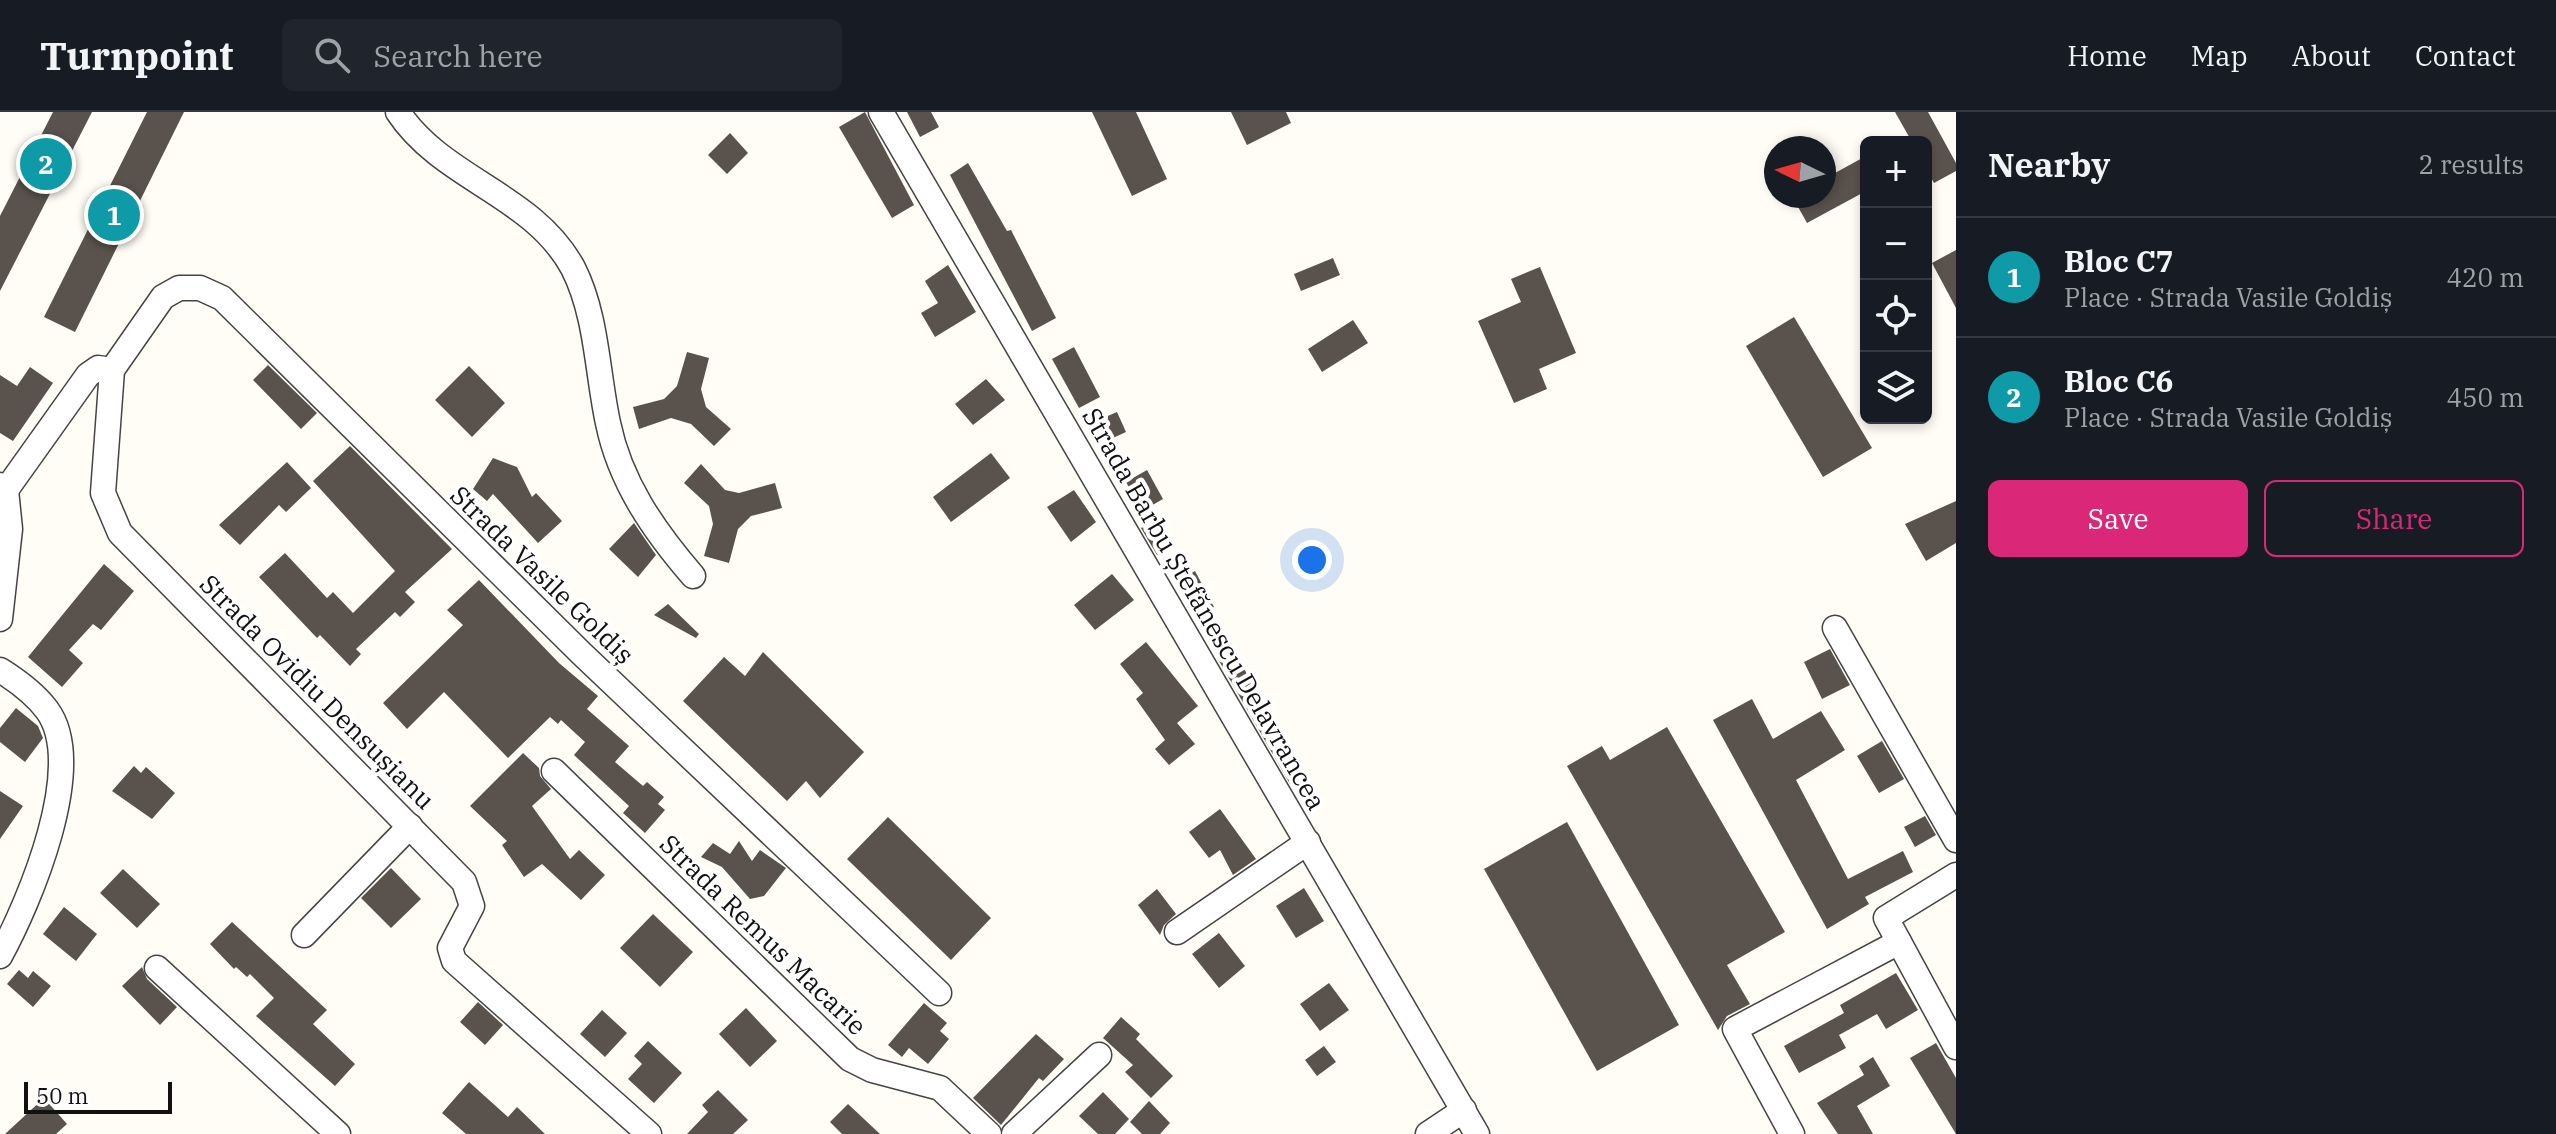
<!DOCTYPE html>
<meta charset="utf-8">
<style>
body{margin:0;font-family:"IBM Plex Serif",serif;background:#20242c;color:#f1f3f6}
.controls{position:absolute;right:24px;top:24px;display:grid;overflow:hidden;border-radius:12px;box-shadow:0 4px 12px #0003}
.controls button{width:72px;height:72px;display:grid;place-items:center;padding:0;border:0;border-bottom:2px solid #363941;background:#171b24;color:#f1f3f6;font:40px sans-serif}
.compass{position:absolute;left:1764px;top:24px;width:72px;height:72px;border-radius:50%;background:#171b24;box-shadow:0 4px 12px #0003;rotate:275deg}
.scale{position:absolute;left:24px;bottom:20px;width:148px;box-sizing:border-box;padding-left:8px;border:4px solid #111;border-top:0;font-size:22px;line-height:28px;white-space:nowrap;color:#111;-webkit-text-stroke:6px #fff;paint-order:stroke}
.you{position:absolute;left:1312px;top:448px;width:28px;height:28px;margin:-20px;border:6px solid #fff;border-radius:50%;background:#1a73e8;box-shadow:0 0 0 12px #1a73e833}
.badge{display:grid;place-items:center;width:52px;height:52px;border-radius:50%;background:#db2777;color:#fff;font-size:26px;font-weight:700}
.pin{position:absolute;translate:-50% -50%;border:4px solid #fff;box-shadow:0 2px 8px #0006}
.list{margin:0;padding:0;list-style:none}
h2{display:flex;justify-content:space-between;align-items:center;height:104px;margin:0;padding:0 32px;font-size:34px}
h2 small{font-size:26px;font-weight:400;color:#9ea1a6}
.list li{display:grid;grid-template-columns:52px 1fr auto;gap:24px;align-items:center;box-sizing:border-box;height:120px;padding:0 32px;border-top:2px solid #363941}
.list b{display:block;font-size:30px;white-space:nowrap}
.list p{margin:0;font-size:26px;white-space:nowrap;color:#9ea1a6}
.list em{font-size:26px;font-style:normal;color:#9ea1a6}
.actions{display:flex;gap:16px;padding:24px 32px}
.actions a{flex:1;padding:18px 0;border:2px solid #db2777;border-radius:12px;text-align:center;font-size:28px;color:#db2777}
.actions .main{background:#db2777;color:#fff}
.icon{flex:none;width:44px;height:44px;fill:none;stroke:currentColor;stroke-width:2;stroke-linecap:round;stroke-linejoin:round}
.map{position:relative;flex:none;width:1956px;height:1022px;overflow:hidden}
header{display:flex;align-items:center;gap:48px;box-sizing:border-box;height:112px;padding:0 40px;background:#171b24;border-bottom:2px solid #363941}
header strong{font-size:38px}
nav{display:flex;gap:44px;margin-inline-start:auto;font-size:28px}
.search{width:560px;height:72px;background:#20242c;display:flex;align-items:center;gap:20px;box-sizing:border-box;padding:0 28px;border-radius:12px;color:#9ea1a6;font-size:30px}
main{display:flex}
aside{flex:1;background:#171b24}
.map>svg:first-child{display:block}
</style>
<header>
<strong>Turnpoint</strong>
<div class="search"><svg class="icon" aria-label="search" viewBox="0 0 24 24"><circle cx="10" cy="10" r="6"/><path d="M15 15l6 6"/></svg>Search here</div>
<nav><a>Home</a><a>Map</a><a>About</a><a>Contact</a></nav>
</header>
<main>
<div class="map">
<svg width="1956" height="1022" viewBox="0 0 1956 1022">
<rect width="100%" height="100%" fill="#fffdf5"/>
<g fill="#5a524d">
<polygon points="53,0 92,0 0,179 0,104"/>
<polygon points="147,0 184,0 75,220 44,205"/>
<polygon points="865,0 914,93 892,106 839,15"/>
<polygon points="907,0 931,0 939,15 920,25"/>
<polygon points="1092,0 1136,0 1167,67 1132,84"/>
<polygon points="1231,0 1286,0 1291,11 1247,33"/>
<polygon points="1895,0 1928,0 1956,51 1956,59 1934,71 1926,57 1926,30 1912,30"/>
<polygon points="730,21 748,41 727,62 708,43"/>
<polygon points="1866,44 1866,79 1807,111 1792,84 1824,84 1824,67"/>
<polygon points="968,51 1007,119 1011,118 1056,206 1032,219 950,63"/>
<polygon points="1956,138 1956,196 1932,151"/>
<polygon points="1333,146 1340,163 1301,179 1294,162"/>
<polygon points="948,153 976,200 935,225 921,201 938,191 925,169"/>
<polygon points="1540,155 1576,241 1539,257 1547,277 1514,291 1478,209 1521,190 1511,167"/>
<polygon points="1794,205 1872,336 1823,365 1746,234"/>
<polygon points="1353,208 1368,231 1322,260 1308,237"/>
<polygon points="1074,235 1100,285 1079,296 1052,247"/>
<polygon points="687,240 709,246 701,277 706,295 731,317 714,334 691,312 671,306 639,317 633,295 664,287 677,274"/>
<polygon points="268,253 317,301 301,317 253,268"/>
<polygon points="469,254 505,291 472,325 435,288"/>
<polygon points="30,255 53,271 13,329 0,321 0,263 17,274"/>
<polygon points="986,267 1005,288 973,313 955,292"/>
<polygon points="1117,300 1126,320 1113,326 1103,306"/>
<polygon points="350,334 452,437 405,480 415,490 400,505 395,500 356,537 361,542 350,554 320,523 317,526 259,465 285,441 327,486 333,480 353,501 395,459 313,369"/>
<polygon points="991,341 1010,366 951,410 933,385"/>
<polygon points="493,346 517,355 532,385 536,381 562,409 538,431 493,382 487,389 473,377"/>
<polygon points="287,350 311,376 286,400 279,393 240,433 219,413"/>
<polygon points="701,352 725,378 739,381 775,371 782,396 751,404 738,417 729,451 704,444 713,412 709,394 684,371"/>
<polygon points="1147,358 1163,387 1142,399 1126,370"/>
<polygon points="1074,378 1096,410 1071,430 1047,395"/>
<polygon points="1956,389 1956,431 1926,449 1905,412"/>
<polygon points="1158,407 1172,434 1157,443 1141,416"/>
<polygon points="634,411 656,443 638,465 609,437"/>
<polygon points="104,452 134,479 101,518 93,512 69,538 83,551 62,575 28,545"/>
<polygon points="1195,459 1214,495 1195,505 1176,470"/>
<polygon points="1112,462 1134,488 1095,518 1074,493"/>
<polygon points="479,468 559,551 598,584 587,597 629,634 615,650 643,674 647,670 664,685 658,692 665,698 645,721 623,701 629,694 574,643 585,630 561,608 558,612 550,605 508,646 444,580 407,617 383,591 463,513 447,498"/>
<polygon points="668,492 699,522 696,526 654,503"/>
<polygon points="1146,530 1198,594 1177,611 1195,632 1169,653 1155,637 1165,628 1136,587 1143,581 1120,552"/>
<polygon points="1830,537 1850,573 1822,587 1804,550"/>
<polygon points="1234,539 1305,664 1290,672 1218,547"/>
<polygon points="763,540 864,640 820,686 806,669 787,689 683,589 724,545 745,564"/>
<polygon points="1752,587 1773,627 1821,599 1845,638 1796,668 1848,767 1903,739 1913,760 1865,785 1869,792 1827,817 1713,608"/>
<polygon points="16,596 38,614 43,626 25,650 0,630 0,616"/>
<polygon points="1667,615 1785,820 1727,853 1750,892 1727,904 1718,918 1567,654 1602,634 1610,648"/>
<polygon points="1882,629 1904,667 1879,681 1857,644"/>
<polygon points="523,641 539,656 540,664 551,677 532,694 570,747 579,738 605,763 581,788 542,752 524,765 502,733 507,729 470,694"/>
<polygon points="134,654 141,661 146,655 175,681 152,707 112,679"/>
<polygon points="0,679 23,694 0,727"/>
<polygon points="1220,697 1256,747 1233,763 1220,738 1209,746 1189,720"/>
<polygon points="1925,704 1936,723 1915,735 1904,715"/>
<polygon points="888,705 991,806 951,848 847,747"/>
<polygon points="1567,710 1679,913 1597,959 1484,757"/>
<polygon points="739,729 752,749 760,738 786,756 764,784 750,787 722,755 701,745 713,731 730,742"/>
<polygon points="391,756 421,787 391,816 361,786"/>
<polygon points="123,757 160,792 137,816 100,781"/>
<polygon points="1304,776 1324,809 1296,826 1276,794"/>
<polygon points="1157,777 1176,802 1164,813 1160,823 1138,793"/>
<polygon points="64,795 97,822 76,849 43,822"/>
<polygon points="653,802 693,840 660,875 620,836"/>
<polygon points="232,810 327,898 313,912 355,952 335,974 256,904 274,886 250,862 247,865 236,855 234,857 210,832"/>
<polygon points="1219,821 1245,854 1219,876 1192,842"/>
<polygon points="142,855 147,867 177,895 160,913 122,874"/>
<polygon points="19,858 28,866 33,859 51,874 33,895 7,872"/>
<polygon points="1896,861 1918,898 1886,917 1877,902 1839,923 1846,936 1799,961 1784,934 1844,901 1840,893"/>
<polygon points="1329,871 1349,898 1320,919 1300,892"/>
<polygon points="478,890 503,913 485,933 460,910"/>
<polygon points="924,891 947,911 940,919 949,927 928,952 909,936 902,945 888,933"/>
<polygon points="746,896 777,929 750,955 719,922"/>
<polygon points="602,898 627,921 605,945 580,922"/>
<polygon points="1121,905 1140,922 1136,927 1173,964 1151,986 1125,960 1133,953 1103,926"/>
<polygon points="1036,922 1064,947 1043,969 1039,966 1001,1013 973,986"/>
<polygon points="648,929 682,961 654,991 628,967 642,952 634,944"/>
<polygon points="1936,931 1956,966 1956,1022 1910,946"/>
<polygon points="1324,934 1336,950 1317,964 1305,948"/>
<polygon points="1873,945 1890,974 1857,994 1873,1022 1838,1022 1817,991 1864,963 1859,954"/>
<polygon points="469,970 508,1005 517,995 545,1022 466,1022 442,1001"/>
<polygon points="718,978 748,1008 733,1022 687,1022 708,1000 702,993"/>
<polygon points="1103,980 1129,1007 1115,1022 1098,1022 1079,1004"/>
<polygon points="44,986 67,1012 56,1022 5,1022"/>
<polygon points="1149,989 1170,1011 1160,1022 1142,1022 1130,1010"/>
<polygon points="848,992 880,1022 842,1022 830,1010"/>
</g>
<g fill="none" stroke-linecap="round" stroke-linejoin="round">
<defs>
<g id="minor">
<path d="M398,0c45,68 135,82 175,156 24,47 24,104 35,155 12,59 46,108 85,153"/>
<polyline points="881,0 1477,1022"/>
<polyline points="0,373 6,378 10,417 0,507"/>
<polyline points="6,378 88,263 98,256 112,258"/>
<polyline points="1835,516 1956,728"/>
<path d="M0,558c16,10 35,24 47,40 41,55 -18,193 -47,246"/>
<polyline points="554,659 850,947 872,958 940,976 989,1022"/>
<polyline points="1956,763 1886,806 1956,935"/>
<polyline points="1177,820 1308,730"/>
<polyline points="304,823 410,714"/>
<polyline points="157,856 338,1022"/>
<polyline points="649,1022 454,849 450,836 472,794 464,770 120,421 103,381 112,258 163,185 179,176 200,176 222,186 582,542 939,881"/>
<polyline points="1014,1022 1099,943"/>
<polyline points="1428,1022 1464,998"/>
<polyline points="1792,1022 1735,917 1899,830"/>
</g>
</defs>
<use href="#minor" stroke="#444" stroke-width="27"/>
<use href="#minor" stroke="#fff" stroke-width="24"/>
</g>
<g text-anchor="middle" stroke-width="8" stroke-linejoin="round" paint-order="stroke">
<g font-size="26" fill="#111" stroke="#fff">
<text transform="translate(542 463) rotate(44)" y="9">Strada Vasile Goldiș</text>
<text transform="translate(1204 497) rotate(60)" y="9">Strada Barbu Ștefănescu Delavrancea</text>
<text transform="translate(317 580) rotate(45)" y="9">Strada Ovidiu Densușianu</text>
<text transform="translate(763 823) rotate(44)" y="9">Strada Remus Macarie</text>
</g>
</g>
</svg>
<div class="controls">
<button>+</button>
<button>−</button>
<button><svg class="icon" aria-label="locate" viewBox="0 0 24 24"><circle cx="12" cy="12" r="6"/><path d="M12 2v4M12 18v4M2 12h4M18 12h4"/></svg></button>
<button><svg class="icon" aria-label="layers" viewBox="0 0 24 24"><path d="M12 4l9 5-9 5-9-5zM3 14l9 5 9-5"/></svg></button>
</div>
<svg class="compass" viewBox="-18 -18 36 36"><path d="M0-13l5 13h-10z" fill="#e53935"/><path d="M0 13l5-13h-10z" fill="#9ea1a6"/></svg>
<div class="scale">50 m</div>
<div class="you"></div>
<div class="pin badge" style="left:114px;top:103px;background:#0f9aa8">1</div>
<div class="pin badge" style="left:46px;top:52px;background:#0f9aa8">2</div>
</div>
<aside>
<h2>Nearby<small>2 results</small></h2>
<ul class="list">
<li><span class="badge" style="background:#0f9aa8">1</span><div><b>Bloc C7</b><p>Place · Strada Vasile Goldiș</p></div><em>420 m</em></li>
<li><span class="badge" style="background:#0f9aa8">2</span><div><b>Bloc C6</b><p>Place · Strada Vasile Goldiș</p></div><em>450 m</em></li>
</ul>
<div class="actions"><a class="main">Save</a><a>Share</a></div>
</aside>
</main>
